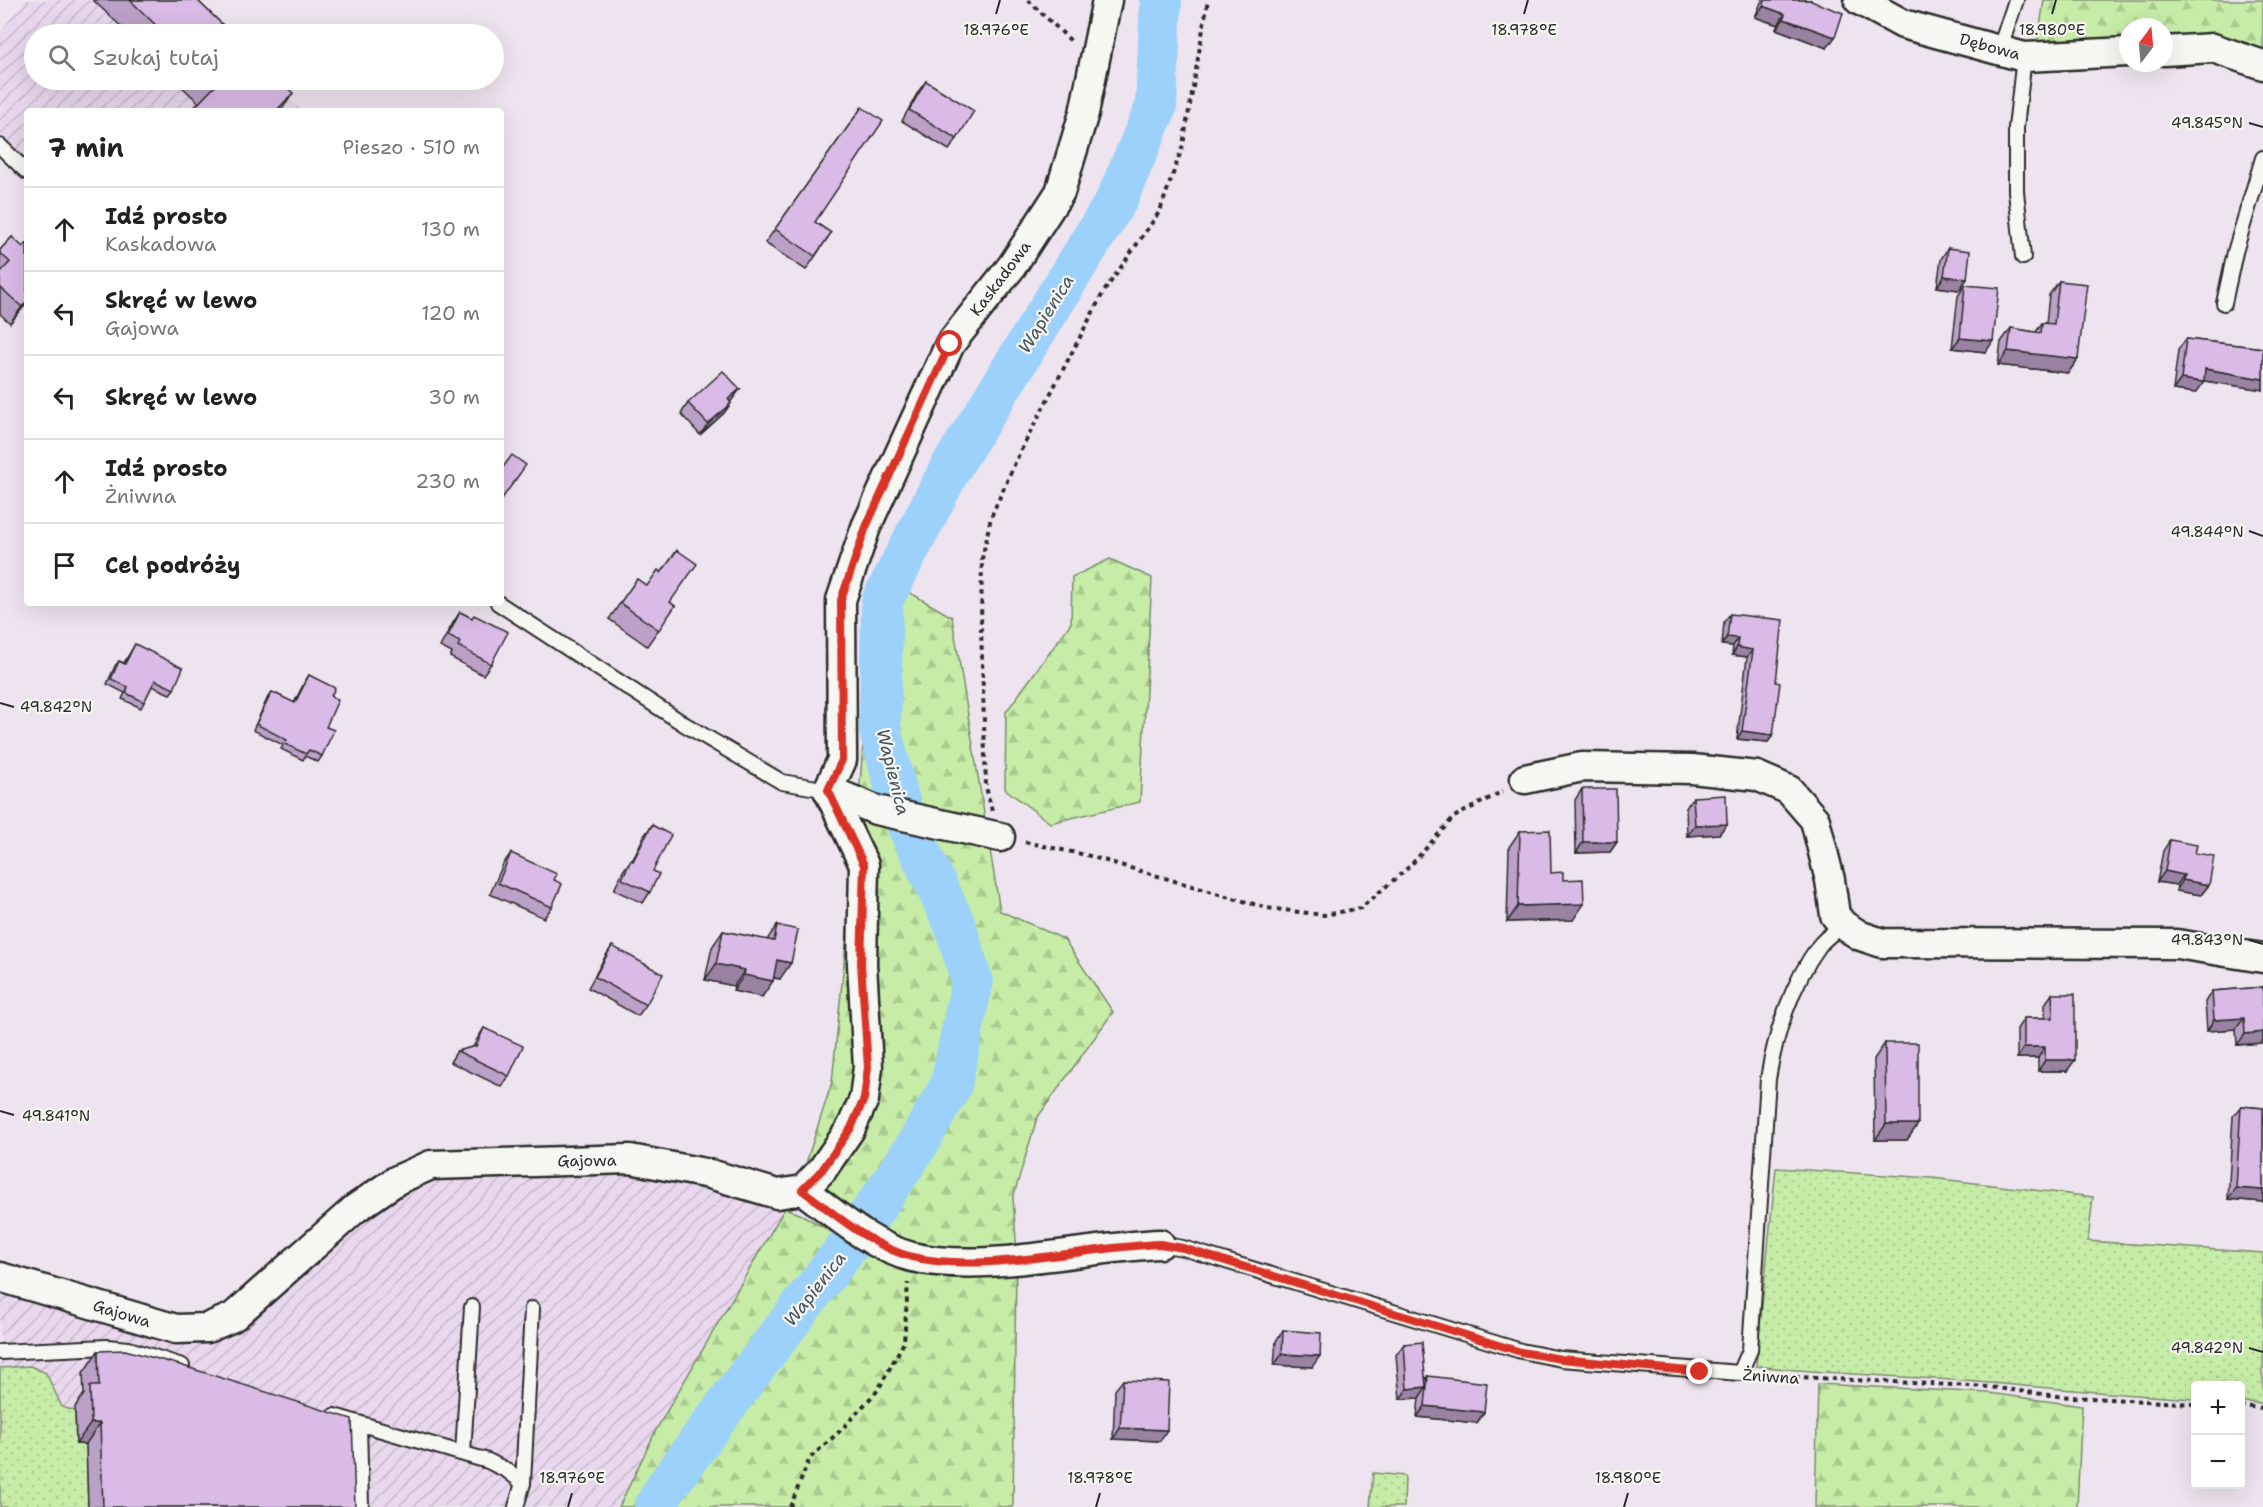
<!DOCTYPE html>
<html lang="pl">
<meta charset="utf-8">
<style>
body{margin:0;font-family:"Shantell Sans",sans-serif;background:#f2f2f2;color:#222}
.controls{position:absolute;right:18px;bottom:18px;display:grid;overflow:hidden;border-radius:6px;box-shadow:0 6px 24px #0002}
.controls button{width:54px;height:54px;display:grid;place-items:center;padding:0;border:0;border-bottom:2px solid #e0e0e0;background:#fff;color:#222;font:30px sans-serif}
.compass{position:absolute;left:2119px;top:18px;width:54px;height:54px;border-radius:50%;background:#fff;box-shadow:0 6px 24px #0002;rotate:16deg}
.stop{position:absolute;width:18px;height:18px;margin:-14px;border:4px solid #d93025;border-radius:50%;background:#fff}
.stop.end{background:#d93025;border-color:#fff;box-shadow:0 2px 6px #0008}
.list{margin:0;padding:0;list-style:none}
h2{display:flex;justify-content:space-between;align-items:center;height:78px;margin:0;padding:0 24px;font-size:26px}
h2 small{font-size:20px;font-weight:400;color:#767676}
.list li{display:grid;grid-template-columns:39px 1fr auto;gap:18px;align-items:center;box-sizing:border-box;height:84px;padding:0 24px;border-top:2px solid #e0e0e0}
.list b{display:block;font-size:22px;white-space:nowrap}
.list p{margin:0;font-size:20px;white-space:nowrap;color:#767676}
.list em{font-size:20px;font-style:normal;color:#767676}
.icon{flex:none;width:33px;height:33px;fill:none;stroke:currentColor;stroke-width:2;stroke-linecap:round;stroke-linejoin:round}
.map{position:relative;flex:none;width:2263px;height:1507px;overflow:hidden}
.search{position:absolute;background:#fff;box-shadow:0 6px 24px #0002;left:24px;top:24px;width:480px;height:66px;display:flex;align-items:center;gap:15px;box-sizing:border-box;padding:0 21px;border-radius:33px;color:#767676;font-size:22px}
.panel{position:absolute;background:#fff;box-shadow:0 6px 24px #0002;left:24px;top:108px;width:480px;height:498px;border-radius:6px}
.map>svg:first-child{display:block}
</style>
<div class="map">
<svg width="2263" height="1507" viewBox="0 0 2263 1507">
<defs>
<pattern id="industrial-furrows" width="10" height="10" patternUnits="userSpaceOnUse" patternTransform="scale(1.5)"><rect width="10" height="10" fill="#e8d7ed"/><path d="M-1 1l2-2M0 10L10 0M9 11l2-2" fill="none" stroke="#c7b9cb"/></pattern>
<pattern id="grass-dots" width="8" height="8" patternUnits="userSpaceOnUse" patternTransform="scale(1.5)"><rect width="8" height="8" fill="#c6eca7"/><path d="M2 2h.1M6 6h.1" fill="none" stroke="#aacb90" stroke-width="1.8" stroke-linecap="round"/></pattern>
<pattern id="forest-firs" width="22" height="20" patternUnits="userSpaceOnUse" patternTransform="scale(1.5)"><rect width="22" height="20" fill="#c6eca7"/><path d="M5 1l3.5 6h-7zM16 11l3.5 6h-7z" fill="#aacb90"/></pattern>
</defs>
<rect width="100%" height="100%" fill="#eee4ef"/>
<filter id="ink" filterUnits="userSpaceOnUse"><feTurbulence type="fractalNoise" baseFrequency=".0167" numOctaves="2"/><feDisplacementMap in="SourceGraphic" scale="12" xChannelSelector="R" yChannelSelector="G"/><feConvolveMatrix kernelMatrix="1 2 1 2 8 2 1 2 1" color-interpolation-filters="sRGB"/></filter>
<g filter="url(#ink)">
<g fill="url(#industrial-furrows)">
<polygon points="25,0 182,0 219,34 34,34 34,80 268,80 302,111 27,111 27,167 0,140 0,32"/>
<polygon points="599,1166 729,1186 785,1208 657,1428 619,1507 0,1507 0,1286 128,1325 252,1320 280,1297 351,1225 420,1179"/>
</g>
<g fill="url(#grass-dots)" stroke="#788c69" stroke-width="1.5">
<path d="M1776,1168l156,10 161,19 -5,44 175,12v150l-22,-1 -1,-16h-44l-1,13c-68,-4 -137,-10 -205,-16 -78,-7 -156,-8 -234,-17z"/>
<polygon points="30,1366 46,1373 62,1407 75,1411 76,1444 86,1444 88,1507 0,1507 0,1368"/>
<polygon points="1373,1473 1405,1476 1404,1507 1370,1507"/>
</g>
<g fill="url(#forest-firs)" stroke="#788c69" stroke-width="1.5">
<polygon points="2044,0 2263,0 2263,57 2164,44 2164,27 2128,27 2128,46 2036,53"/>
<polygon points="1110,559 1152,578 1140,802 1050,823 1005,789 1006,712 1071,623 1072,577"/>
<polygon points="876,573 952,617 1000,911 1064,939 1113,1012 1037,1118 1013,1198 1017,1253 913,1252 801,1179 832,1082 854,864"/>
<polygon points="785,1208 802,1215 839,1236 658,1471 637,1507 619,1507 657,1428"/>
<polygon points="873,1245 1016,1264 1013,1507 670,1507"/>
<polygon points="1818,1384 1989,1393 2082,1406 2077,1507 1815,1507"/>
</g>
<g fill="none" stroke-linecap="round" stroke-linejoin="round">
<polyline stroke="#9cd1fb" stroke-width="42" points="655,1507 666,1487 744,1381 859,1231 917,1145 951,1085 972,982 955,925 903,816 880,730 882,601 950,469 1116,201 1156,107 1161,0"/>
<defs>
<g id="service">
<polyline points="2000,48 2016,0"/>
<polyline points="0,146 27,172"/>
<polyline points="2023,257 2016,191 2016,128 2024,57"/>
<polyline points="2224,303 2235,252 2263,158"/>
<polyline points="498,603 684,724 782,782 828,790"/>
<path d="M1160,1244l23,4 338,103 40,8 179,14 10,-23 18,-271c7,-44 24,-96 51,-133 6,-8 16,-15 24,-21"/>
<polyline points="0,1352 107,1347 129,1349 182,1366"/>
<polyline points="334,1416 488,1461 508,1471 523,1483"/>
<polyline points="359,1424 361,1507"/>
<polyline points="463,1453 472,1307"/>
<polyline points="516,1507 523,1483 532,1309"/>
</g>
<g id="minor">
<polyline points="1859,0 1903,24 2024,57 2128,52"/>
<polyline points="2164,51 2213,48 2263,65"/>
<polyline points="1525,779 1582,767 1692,769 1757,776 1789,790 1815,820 1830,880 1835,915 1843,925 1861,936 1882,943 2177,944 2263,958"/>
<polyline points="828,790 842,760 841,600 866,527 950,344 1012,266 1060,192 1084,113 1107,0"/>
<polyline points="828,790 876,810 1000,837"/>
<path d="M803,1190c32,24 69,57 109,67 72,17 173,-10 248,-13"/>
<polyline points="0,1277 176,1329 207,1328 233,1317 356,1208 397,1180 431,1165 630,1159 710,1174 777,1194 803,1190 822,1170 851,1128 864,1099 868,1067 862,964 864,865 828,790"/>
</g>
</defs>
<use href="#service" stroke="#2b2b2b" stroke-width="18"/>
<use href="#minor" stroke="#2b2b2b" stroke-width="33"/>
<g stroke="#2b2b2b" stroke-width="4" stroke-dasharray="4.5 4.5" stroke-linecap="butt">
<polyline points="1028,0 1073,43"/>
<polyline points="992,811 986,787 981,627 982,559 991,517 1019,454 1103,293 1160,211 1183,145 1208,0"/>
<polyline points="1025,842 1086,855 1267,908 1324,915 1361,908 1410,866 1454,817 1503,791"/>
<polyline points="1759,1375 1989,1387 2057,1396 2196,1404"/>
<polyline points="2240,1406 2263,1408"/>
<polyline points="790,1507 810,1458 841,1430 878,1390 904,1342 908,1283"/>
</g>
<use href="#service" stroke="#f6f6f2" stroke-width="14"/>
<use href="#minor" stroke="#f6f6f2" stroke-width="28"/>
</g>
<g fill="#bba0c7" stroke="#2b2b2b" stroke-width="1.5">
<polygon points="93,0 197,0 232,34 129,34"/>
<polygon points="1762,0 1811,0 1827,48 1776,29 1778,25 1755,17"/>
<polygon points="175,80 279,80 199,103"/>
<polygon points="926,81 957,139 949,150 902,121 918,92"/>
<polygon points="862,107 815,222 831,233 806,270 765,243"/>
<polygon points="12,237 27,303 10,323 0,314 0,250"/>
<polygon points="1948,248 1967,279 1959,290 1937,287 1941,259"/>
<polygon points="2059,281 2078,359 2068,373 1998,365 2001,342 2011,328 2036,332 2042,323 2046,323 2049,295"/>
<polygon points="1965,285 1986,352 1952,348 1958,296"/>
<polygon points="2186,339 2263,348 2263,390 2204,381 2196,393 2173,390 2178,350"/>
<polygon points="740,389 730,402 731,403 724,413 700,435 681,414 688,403"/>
<polygon points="637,579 675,606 647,646 609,619"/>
<polygon points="460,612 472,618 491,664 483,675 450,657 452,653 440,647 453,623"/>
<polygon points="1730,614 1776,682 1773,735 1768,742 1737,739 1747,657 1732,655 1733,646 1722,645 1724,622"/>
<polygon points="135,644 174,689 170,694 152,686 141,708 122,699 125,693 107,684 115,666 119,661 124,663"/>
<polygon points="309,675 331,696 322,756 318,762 305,756 303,760 281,749 283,745 253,730 268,697 272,692 294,703 305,681"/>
<polygon points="1582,789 1617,842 1610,852 1576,853 1575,800"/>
<polygon points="1693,797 1727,824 1719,834 1687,836 1686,808"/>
<polygon points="652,825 653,871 650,892 643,903 614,890 623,871 631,860 632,861 644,836"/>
<polygon points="1520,831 1551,873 1563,880 1573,920 1507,922 1509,847"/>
<polygon points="2170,840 2195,853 2209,885 2201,895 2176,891 2177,885 2157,882 2163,851"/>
<polygon points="511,853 552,907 544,918 490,894 503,864"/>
<polygon points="777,925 780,979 774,978 762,997 733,991 734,986 705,980 712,947 723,931 767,940"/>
<polygon points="612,946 646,1005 638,1016 588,988 605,957"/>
<polygon points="2263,987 2263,1040 2261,1043 2237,1045 2236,1029 2207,1031 2205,1002 2212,991"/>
<polygon points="2052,994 2067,1071 2038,1071 2038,1058 2017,1058 2017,1029 2024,1018 2045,1018 2045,1004"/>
<polygon points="484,1028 509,1076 502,1087 450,1062 457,1051 473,1047 477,1039"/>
<polygon points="1885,1043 1918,1124 1907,1140 1875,1140 1874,1059"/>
<polygon points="2241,1106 2263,1108 2263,1202 2228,1199 2233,1116"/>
<polygon points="1283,1330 1312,1367 1274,1365 1276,1341"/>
<polygon points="1404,1344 1426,1379 1428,1376 1484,1412 1477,1423 1417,1417 1419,1398 1400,1399 1396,1355"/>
<polygon points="98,1351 355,1507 88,1507 86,1444 76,1444 75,1407 84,1394 83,1373"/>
<polygon points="1123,1380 1160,1441 1113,1439 1115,1390"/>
</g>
<g fill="#9982a2" stroke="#2b2b2b" stroke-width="1.5">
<polygon points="1763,6 1785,14 1778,25 1755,17"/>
<polygon points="1784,19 1835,37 1827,48 1776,29"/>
<polygon points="293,93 281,111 276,111"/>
<polygon points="1944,276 1967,279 1959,290 1937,287"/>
<polygon points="27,301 27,303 10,323 22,307"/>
<polygon points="1960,338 1993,341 1986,352 1952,348"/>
<polygon points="2008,351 2078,359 2068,373 1998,365"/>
<polygon points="2205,369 2263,379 2263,390 2198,380"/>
<polygon points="2181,379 2204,382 2196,393 2173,390"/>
<polygon points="740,389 732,400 721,410 728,399"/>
<polygon points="731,403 724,413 700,435 708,424"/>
<polygon points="1727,637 1738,638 1733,646 1722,645"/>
<polygon points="1737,647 1753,650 1747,657 1732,655"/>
<polygon points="1742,731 1773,735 1768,742 1737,739"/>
<polygon points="1727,824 1719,834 1687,836 1695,825"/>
<polygon points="1583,842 1617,842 1610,852 1576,853"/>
<polygon points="2165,871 2184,875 2177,885 2157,882"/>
<polygon points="2183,880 2209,885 2201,895 2176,891"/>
<polygon points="1584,904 1573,920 1507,922 1518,906"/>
<polygon points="777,960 791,963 780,979 766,976"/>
<polygon points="716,964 745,970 734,986 705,980"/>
<polygon points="744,975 773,981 762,997 733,991"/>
<polygon points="2244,1018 2236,1029 2207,1031 2214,1020"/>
<polygon points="2263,1032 2263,1040 2261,1043 2237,1045 2245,1034"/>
<polygon points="2024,1047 2045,1047 2038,1058 2017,1058"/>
<polygon points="2045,1060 2075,1060 2067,1071 2038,1071"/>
<polygon points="1886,1124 1918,1124 1907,1140 1875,1140"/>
<polygon points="2236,1188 2263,1190 2263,1202 2228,1199"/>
<polygon points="1282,1354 1320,1356 1312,1367 1274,1365"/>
<polygon points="1426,1387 1419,1398 1400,1399 1407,1389"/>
<polygon points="1425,1406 1484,1412 1477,1423 1417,1417"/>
<polygon points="91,1423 100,1423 86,1444 76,1444"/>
<polygon points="1120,1428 1167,1430 1160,1441 1113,1439"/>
</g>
<g fill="#dabae7" stroke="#2b2b2b" stroke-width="1.5">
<polygon points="130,0 197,0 232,34 165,34"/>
<polygon points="1765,0 1811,0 1811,1 1843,13 1835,37 1784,19 1785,14 1763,6"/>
<polygon points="212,80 279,80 293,93 276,111 191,111 217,84"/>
<polygon points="926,81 974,111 957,139 909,110"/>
<polygon points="862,107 883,121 815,222 831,233 815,256 775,229"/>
<polygon points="12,237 23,247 27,243 27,301 22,307 0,287 0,273 10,262 0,253 0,250"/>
<polygon points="1948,248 1970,251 1967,279 1944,276"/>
<polygon points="2059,281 2087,284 2078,359 2008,351 2011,328 2041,333 2042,323 2054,324"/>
<polygon points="1965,285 1999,288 1993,341 1960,338"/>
<polygon points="2186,339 2263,348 2263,379 2205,369 2204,382 2181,379"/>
<polygon points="723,371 740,389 728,399 731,403 708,424 688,403"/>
<polygon points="512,455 526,465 501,500 501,470"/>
<polygon points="677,550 697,564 670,602 675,606 659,630 620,603 637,579 647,586 658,570 661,573"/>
<polygon points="460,612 472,618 474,615 508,632 491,664 458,646 460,642 448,636"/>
<polygon points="1730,614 1783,620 1776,682 1780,683 1773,735 1742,731 1753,650 1737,647 1738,638 1727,637"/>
<polygon points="135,644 183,668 174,689 155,680 144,702 126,693 128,687 111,679 119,661 125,664"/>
<polygon points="309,675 335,688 331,696 338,700 326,727 334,730 322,756 309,750 306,754 285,744 287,740 256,724 272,692 295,703"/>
<polygon points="1582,789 1616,789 1617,842 1583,842"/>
<polygon points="1726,795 1727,824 1695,825 1693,797"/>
<polygon points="652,825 671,835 653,871 659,874 650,892 622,879 631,860 633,861"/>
<polygon points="1550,830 1551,873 1563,872 1563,880 1583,879 1584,904 1518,906 1520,831"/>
<polygon points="2170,840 2197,845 2195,853 2214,856 2209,885 2183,880 2184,875 2165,871"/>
<polygon points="511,853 557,874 554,880 562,884 552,907 498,883"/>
<polygon points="777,925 798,930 791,963 777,960 773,981 744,975 745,970 716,964 723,931 774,941"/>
<polygon points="612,946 663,974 646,1005 595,977"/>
<polygon points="2263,987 2263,1032 2245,1034 2244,1018 2214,1020 2212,991"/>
<polygon points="2052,994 2075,994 2075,1060 2045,1060 2045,1047 2024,1047 2024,1018 2053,1018"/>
<polygon points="484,1028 523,1046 509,1076 457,1051 476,1046"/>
<polygon points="1885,1043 1918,1043 1918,1124 1886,1124"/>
<polygon points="2241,1106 2263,1108 2263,1190 2236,1188"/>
<polygon points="1283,1330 1321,1333 1320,1356 1282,1354"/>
<polygon points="1422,1342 1426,1387 1407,1389 1404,1344"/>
<polygon points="125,1350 180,1365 352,1419 355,1507 103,1507 100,1423 91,1423 90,1386 99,1386 98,1351"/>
<polygon points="1428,1376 1487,1383 1484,1412 1425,1406"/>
<polygon points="1123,1380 1169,1382 1167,1430 1120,1428"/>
</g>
</g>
<g fill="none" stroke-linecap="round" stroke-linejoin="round" filter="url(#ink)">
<path stroke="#d93025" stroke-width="8" d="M950,344l-84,183 -25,73 1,160 -14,30 36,75 -3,99 7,103 -4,32 -13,29 -29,42 -20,20c33,24 70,57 110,67 72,17 173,-10 248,-13l23,4 338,104 40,7 139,13"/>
</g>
<path fill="none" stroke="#2b2b2b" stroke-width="2" d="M996,14l4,-14M1524,14l4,-14M2052,14l4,-14M2249,123l14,4M2249,531l14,5M0,703l14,4M2249,940l14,4M0,1111l14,4M2249,1348l14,4M568,1507l4,-14M1096,1507l4,-14M1624,1507l4,-14"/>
<g text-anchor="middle" stroke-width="4.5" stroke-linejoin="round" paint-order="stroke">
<g font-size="16" fill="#2b2b2b" stroke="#f6f6f2">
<text transform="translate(1990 46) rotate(15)" y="6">Dębowa</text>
<text transform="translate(1000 278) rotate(-53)" y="6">Kaskadowa</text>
<text transform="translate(587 1160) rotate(-1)" y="6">Gajowa</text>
<text transform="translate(122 1313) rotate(17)" y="6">Gajowa</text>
<text transform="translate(1771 1376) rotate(4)" y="6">Żniwna</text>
</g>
<g font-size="18" font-style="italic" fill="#47545f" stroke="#f6f6f2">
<text transform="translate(1046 314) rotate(-58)" y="6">Wapienica</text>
<text transform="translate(893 772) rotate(76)" y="6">Wapienica</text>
<text transform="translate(815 1289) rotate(-52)" y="6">Wapienica</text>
</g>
</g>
<g font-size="15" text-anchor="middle" fill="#2b2b2b" stroke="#f6f6f2" stroke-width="4.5" stroke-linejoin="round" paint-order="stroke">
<text x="996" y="35">18.976°E</text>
<text x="1524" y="35">18.978°E</text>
<text x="2052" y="35">18.980°E</text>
<text x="2207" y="128">49.845°N</text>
<text x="2207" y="537">49.844°N</text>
<text x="56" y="712">49.842°N</text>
<text x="2207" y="945">49.843°N</text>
<text x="56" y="1121">49.841°N</text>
<text x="2207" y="1353">49.842°N</text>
<text x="572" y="1483">18.976°E</text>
<text x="1100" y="1483">18.978°E</text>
<text x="1628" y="1483">18.980°E</text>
</g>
</svg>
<div class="controls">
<button>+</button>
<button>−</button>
</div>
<svg class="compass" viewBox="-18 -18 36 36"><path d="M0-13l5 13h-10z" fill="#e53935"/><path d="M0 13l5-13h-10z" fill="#767676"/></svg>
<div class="stop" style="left:950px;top:344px"></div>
<div class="stop end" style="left:1700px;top:1372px"></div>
<div class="search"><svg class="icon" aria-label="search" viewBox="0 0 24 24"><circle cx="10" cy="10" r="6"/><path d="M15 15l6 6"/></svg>Szukaj tutaj</div>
<section class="panel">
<h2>7 min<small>Pieszo · 510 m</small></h2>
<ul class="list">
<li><svg class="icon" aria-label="ahead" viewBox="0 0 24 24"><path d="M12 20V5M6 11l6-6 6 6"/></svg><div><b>Idź prosto</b><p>Kaskadowa</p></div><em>130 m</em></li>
<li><svg class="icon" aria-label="left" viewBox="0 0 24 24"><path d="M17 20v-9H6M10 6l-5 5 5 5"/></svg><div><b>Skręć w lewo</b><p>Gajowa</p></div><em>120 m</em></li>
<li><svg class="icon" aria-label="left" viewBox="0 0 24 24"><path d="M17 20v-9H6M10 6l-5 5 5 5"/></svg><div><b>Skręć w lewo</b></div><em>30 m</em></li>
<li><svg class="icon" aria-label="ahead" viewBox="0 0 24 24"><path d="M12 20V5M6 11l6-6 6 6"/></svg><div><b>Idź prosto</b><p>Żniwna</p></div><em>230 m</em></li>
<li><svg class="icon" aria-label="arrive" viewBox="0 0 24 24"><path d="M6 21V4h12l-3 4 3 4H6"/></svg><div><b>Cel podróży</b></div></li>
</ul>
</section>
</div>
